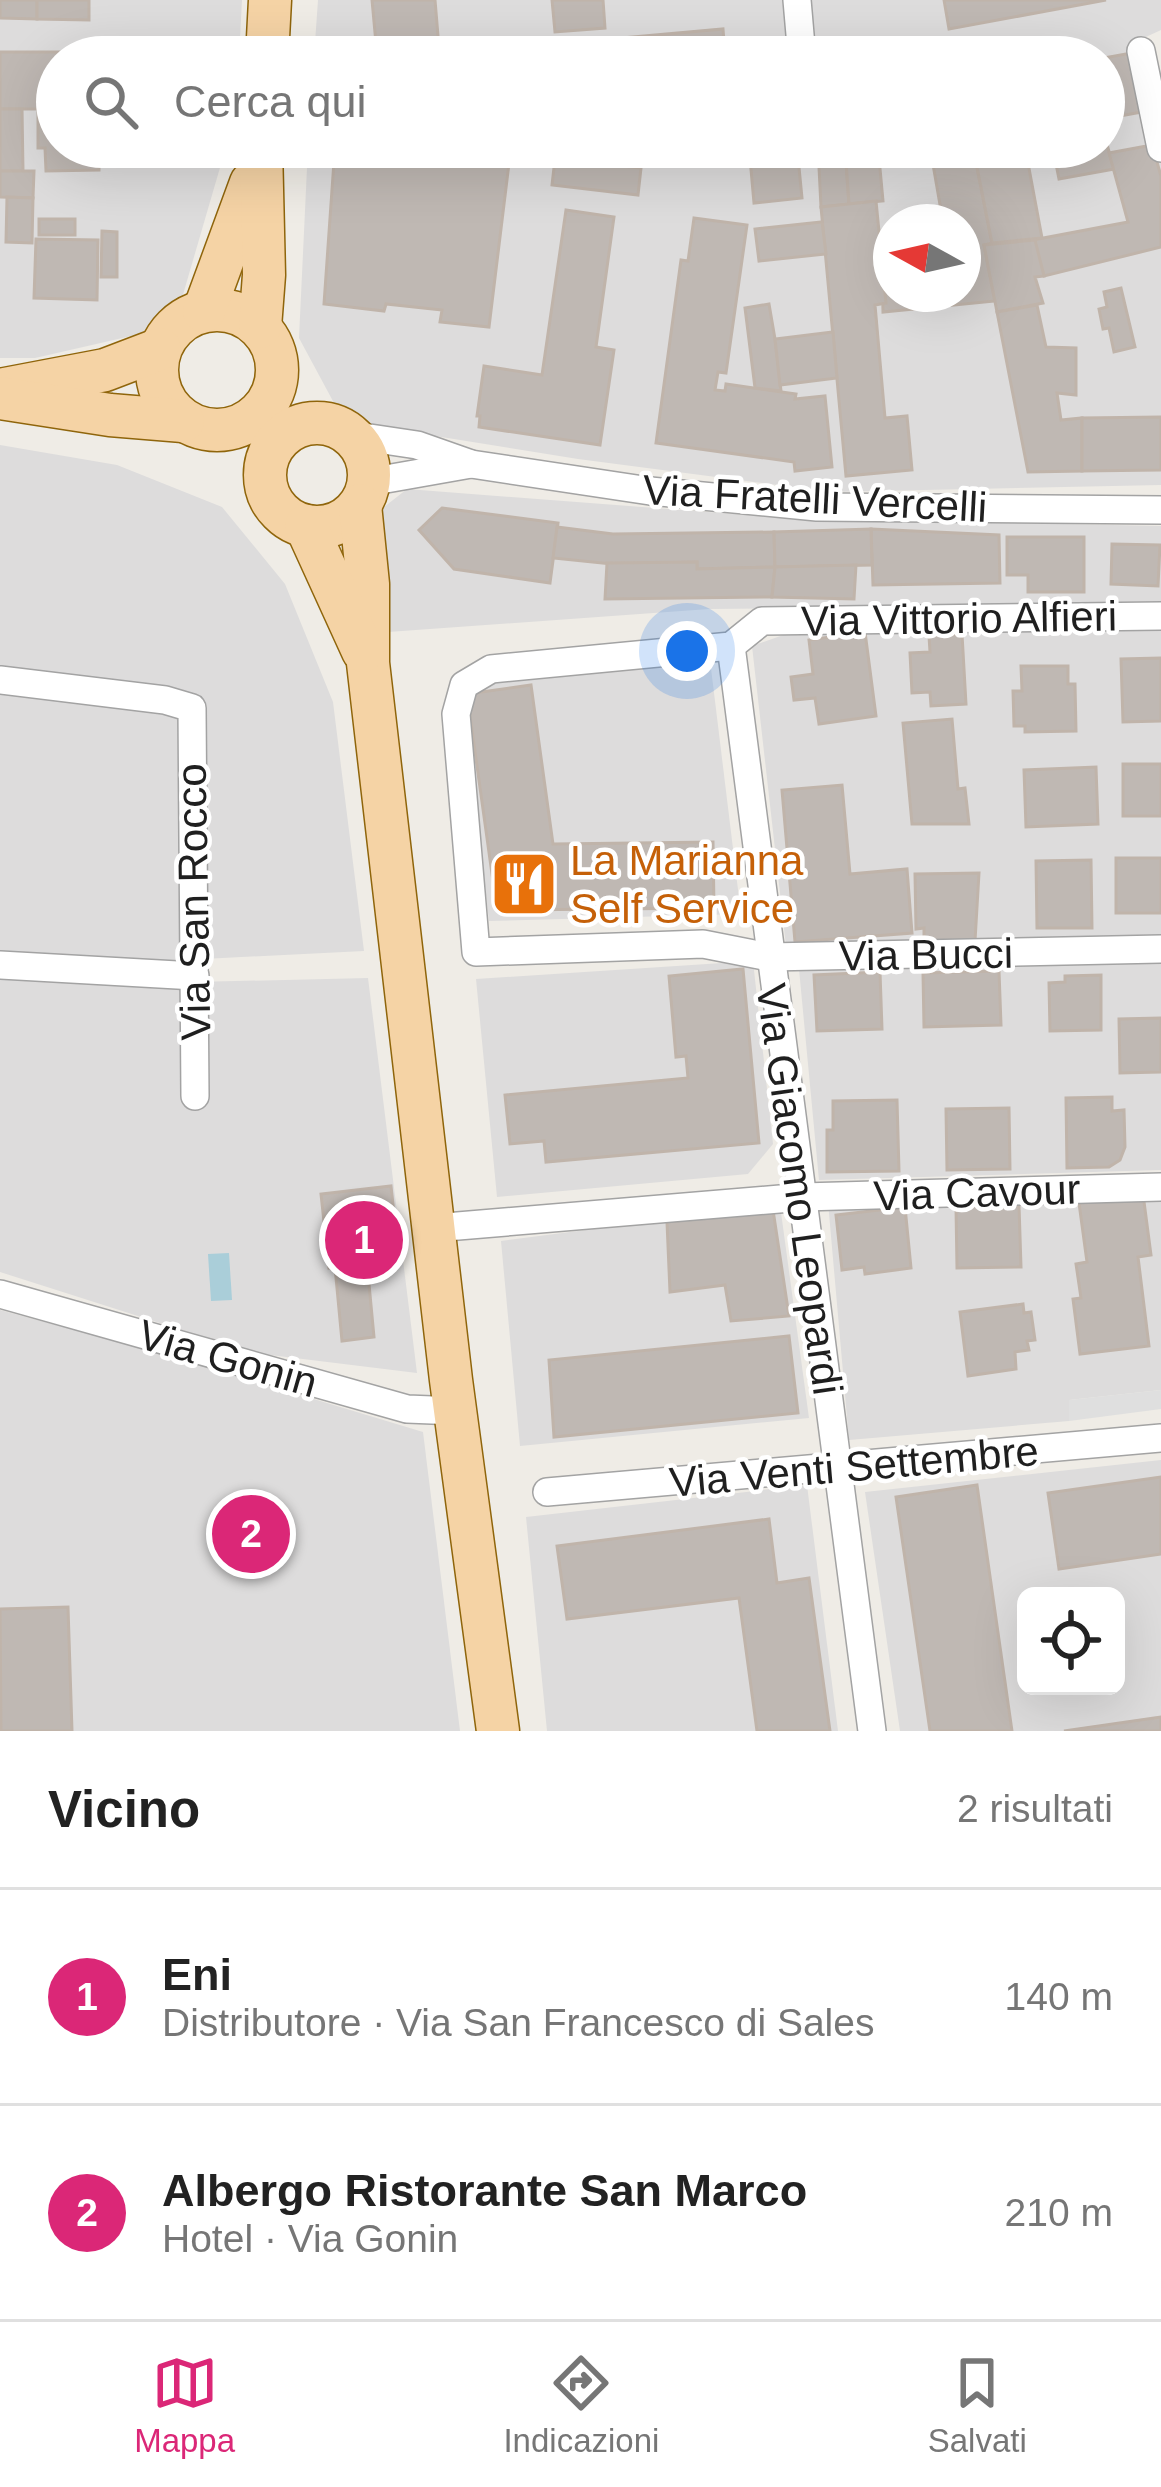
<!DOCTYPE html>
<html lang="it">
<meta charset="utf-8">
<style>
body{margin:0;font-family:Helvetica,sans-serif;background:#f6f6f6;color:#222}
.controls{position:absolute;right:36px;bottom:36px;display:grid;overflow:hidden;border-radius:18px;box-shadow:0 12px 48px #0002}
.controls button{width:108px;height:108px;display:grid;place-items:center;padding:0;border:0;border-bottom:3px solid #e0e0e0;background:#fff;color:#222;font:60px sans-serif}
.compass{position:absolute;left:873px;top:204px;width:108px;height:108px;border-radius:50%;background:#fff;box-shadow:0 12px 48px #0002;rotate:278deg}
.you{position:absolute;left:687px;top:651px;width:42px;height:42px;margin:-30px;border:9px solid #fff;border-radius:50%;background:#1a73e8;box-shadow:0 0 0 18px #1a73e833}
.badge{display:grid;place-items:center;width:78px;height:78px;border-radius:50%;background:#db2777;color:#fff;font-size:39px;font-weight:700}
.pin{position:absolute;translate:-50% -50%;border:6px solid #fff;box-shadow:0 3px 12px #0006}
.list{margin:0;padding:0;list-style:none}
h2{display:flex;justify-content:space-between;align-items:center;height:156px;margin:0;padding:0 48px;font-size:51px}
h2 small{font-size:39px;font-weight:400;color:#767676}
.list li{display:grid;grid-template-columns:78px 1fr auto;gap:36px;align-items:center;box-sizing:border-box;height:216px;padding:0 48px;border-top:3px solid #e0e0e0}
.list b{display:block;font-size:45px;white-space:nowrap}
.list p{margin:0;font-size:39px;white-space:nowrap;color:#767676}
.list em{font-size:39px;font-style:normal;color:#767676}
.icon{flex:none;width:66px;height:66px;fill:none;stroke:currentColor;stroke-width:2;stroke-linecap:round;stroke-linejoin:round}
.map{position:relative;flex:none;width:1161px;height:1731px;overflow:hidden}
.search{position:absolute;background:#fff;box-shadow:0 12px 48px #0002;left:36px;right:36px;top:36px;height:132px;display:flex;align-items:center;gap:30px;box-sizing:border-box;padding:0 42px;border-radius:66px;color:#767676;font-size:45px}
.sheet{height:588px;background:#fff}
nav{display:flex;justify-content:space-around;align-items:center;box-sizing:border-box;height:168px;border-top:3px solid #e0e0e0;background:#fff;font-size:33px;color:#767676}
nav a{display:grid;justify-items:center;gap:6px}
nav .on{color:#db2777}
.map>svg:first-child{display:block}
</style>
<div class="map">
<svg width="1161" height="1731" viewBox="0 0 1161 1731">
<rect width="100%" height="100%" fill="#efece6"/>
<g fill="#dddcdc" fill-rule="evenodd">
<polygon points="0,0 242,0 239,57 57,57 57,147 226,147 182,298 140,334 35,358 0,358"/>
<path d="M318,0h843v30l-26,12 18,100 8,21v322l-331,7 -252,-33 -199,-32 -38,-11 -42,-78 9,-191h796v-90h-790zM891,222h72v72h-72z"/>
<polygon points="0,445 117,465 222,507 285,584 333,702 364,951 203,959 200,705 0,670"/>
<polygon points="407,489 786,518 1161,526 1161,604 709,609 388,632 374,515"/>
<polygon points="1161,620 1161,939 786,946 752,646 812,625"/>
<polygon points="710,660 741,914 489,921 463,696 469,686"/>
<polygon points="0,691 184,714 185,962 0,953"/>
<polygon points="1161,958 1161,1170 819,1180 799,969"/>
<polygon points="753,961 773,1144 748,1174 497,1197 476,979"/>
<polygon points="0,978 152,983 368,978 417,1373 254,1353 0,1272"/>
<polygon points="1161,1191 1161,1390 1069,1400 1069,1421 849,1440 828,1202"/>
<polygon points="780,1205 809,1418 520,1446 501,1241"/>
<polygon points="0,1310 164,1354 423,1432 460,1731 0,1731"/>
<path d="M1161,1460v271h-261l-35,-239zM1026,1596h90v90h-90z"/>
<polygon points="807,1485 838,1731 547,1731 526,1517"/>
</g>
<polygon fill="#dfdfdf" points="1161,1390 1161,1409 1069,1421 1069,1400"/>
<polygon fill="#aaced9" points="229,1253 232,1300 211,1301 208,1254"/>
<g fill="#bfb8b3" stroke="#c0b4aa" stroke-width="3">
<polygon points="0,0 37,0 37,19 0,18"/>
<polygon points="37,0 89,0 89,20 37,19"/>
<polygon points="372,0 435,0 439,48 377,54"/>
<polygon points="552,0 603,0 605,28 555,32"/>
<polygon points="944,0 1106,0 949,29"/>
<polygon points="723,29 725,55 522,57 523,47"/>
<polygon points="523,47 522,57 398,57"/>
<polygon points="373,51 373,57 333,57 333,54"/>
<polygon points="0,52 108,52 108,57 57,57 57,147 109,147 99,147 99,170 46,171 45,148 38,148 38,109 0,109"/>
<polygon points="1137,52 1147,111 1104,119 1104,58"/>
<polygon points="0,109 22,109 23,171 0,171"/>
<polygon points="1104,134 1114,169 1059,179 1056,164 1066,162 1064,147 1104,147"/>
<polygon points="1152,145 1161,176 1161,247 1044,276 1033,240 1128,222 1109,153"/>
<polygon points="335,147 511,147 489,327 440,322 442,310 386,304 384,311 324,304"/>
<polygon points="749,147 797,147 802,198 754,203"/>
<polygon points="818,147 845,147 849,204 821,207"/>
<polygon points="845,147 878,147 883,201 849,204"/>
<polygon points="930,147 973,147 992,243 984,245 995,301 883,312 882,265 891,264 891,294 963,294 963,222 943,222"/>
<polygon points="973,147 1025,147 1042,238 992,243"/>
<polygon points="555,159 641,168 638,195 552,185"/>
<polygon points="0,171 34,171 33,198 0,197"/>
<polygon points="7,197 33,198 32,243 6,242"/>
<polygon points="876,201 886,303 875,305 885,418 907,416 912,470 846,476 821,207"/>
<polygon points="566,210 614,217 596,347 614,350 600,445 479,427 480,416 477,416 484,366 542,375"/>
<polygon points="694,218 747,225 726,373 718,372 715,390 725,391 726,384 796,394 795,399 825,396 832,467 795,471 794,462 656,443 681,260 688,261"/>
<rect x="39" y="219" width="36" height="16"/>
<polygon points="822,222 826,254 759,261 755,229"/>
<polygon points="102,231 117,232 117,277 101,277"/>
<polygon points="36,239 98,240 97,300 34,298"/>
<polygon points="1035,240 1044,276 1035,277 1043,303 997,312 984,245"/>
<polygon points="1121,288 1135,347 1114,352 1109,328 1103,329 1099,309 1107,307 1104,292"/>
<polygon points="769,304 775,339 781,391 755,388 745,308"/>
<polygon points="1037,305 1046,347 1076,348 1076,395 1057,393 1061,420 1082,418 1082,471 1028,472 997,312"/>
<polygon points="833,332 837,378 780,385 775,339"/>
<polygon points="1161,417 1161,470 1082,471 1082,418"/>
<polygon points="442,508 558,523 550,583 454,569 419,530"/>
<polygon points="557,527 613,534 774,532 775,567 697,569 697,562 612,564 553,558"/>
<polygon points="871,529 999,535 1000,583 873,585"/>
<polygon points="871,529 872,565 775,567 774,532"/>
<polygon points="1007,537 1084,537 1084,592 1028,592 1028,575 1007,575"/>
<polygon points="1112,544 1160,545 1158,586 1111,584"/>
<polygon points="697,562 697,569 775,567 772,597 605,599 607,563"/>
<polygon points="856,565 854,599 772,597 775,567"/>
<polygon points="865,632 876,716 819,724 815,698 794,700 791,677 813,674 809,640"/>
<polygon points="962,634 966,704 931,706 930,692 912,693 910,653 930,652 929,636"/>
<polygon points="1161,658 1161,721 1123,722 1121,659"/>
<polygon points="1021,666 1068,666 1068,684 1075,684 1076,731 1025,732 1025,726 1014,726 1013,691 1022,691"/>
<polygon points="531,685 553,844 713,842 714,908 497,910 467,694"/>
<polygon points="952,719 958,789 965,788 969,824 912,824 903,723"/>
<rect x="1123" y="764" width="38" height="52"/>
<polygon points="1096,767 1098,824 1026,827 1024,770"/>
<polygon points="842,785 850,874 907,869 912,933 795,942 782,790"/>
<rect x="1116" y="858" width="45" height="55"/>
<polygon points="1091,860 1092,928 1037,928 1036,861"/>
<polygon points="979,873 975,941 924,941 924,928 916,929 915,874"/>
<polygon points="743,969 759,1143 546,1162 544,1141 510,1144 505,1095 688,1078 686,1056 676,1057 669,976"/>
<polygon points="999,971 1001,1025 924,1027 923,973"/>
<polygon points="880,972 882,1029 817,1031 814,975"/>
<polygon points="1101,975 1101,1030 1050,1031 1049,983 1065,982 1065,976"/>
<polygon points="1161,1018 1161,1072 1120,1073 1119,1019"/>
<polygon points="1112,1097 1112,1111 1124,1110 1125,1147 1120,1160 1109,1167 1067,1168 1066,1098"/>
<polygon points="897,1100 899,1171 827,1172 827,1130 833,1130 833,1101"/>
<polygon points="1009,1108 1010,1169 947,1170 946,1109"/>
<polygon points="391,1186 399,1259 329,1268 321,1194"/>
<polygon points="1143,1194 1151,1255 1138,1257 1149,1346 1080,1354 1073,1299 1081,1298 1076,1264 1087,1262 1079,1203"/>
<polygon points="1019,1205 1021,1267 957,1268 956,1207"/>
<polygon points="905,1207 911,1268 865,1274 864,1267 842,1270 836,1215"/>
<polygon points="773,1210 789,1316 731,1321 725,1285 670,1292 667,1222"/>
<polygon points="367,1263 374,1337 342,1341 335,1267"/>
<polygon points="1023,1304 1024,1313 1031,1312 1035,1340 1027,1341 1029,1350 1015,1352 1016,1369 968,1376 960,1312"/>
<polygon points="789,1336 798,1413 554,1437 549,1360"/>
<polygon points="1161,1477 1161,1554 1059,1569 1048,1493"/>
<polygon points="977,1485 1012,1731 930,1731 896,1497"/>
<polygon points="769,1519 777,1583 809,1578 830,1731 757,1731 739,1598 567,1619 557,1546"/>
<polygon points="68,1607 72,1731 1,1731 0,1609"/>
<polygon points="1161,1717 1161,1731 1064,1731"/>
</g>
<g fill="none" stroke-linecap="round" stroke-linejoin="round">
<defs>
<g id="street">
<polyline points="797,0 801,46"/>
<polyline points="1141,51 1161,148"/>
<polyline points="350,435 417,445 471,464 650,491 817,507 1161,510"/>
<polyline points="369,482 471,464"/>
<polyline points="1161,616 762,621 731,646 491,669 464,685 456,714 476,952 703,944 769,957 1161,949"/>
<polyline points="731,646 872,1731"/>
<polyline points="0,680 165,700 192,708 195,1096"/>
<polyline points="0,965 195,976"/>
<polyline points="434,1228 803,1197 1161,1187"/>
<polyline points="0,1294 407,1409 457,1411"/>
<polyline points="547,1492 1161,1438"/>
</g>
<g id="primary">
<polyline points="267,57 270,0"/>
<circle cx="217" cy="370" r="60"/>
<polyline points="204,311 251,183"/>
<polyline points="260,327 264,275 261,147"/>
<polyline points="5,389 105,370 160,349"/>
<polyline points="0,398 110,415 183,421"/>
<circle cx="317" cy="475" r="52"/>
<polyline points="360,505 368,584 368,663 451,1380 498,1731"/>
<polyline points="306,526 363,651"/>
</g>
</defs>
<use href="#street" stroke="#a3a3a3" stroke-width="30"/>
<use href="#primary" stroke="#8f650b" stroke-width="45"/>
<use href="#street" stroke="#fff" stroke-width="27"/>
<use href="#primary" stroke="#f5d3a5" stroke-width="42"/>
</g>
<defs>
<symbol id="restaurant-square" viewBox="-11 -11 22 22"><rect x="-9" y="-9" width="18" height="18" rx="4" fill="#e8710a" stroke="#fff"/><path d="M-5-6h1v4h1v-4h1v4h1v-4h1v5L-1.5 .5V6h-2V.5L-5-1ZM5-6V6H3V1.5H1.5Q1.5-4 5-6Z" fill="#fff"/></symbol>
</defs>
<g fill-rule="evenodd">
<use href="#restaurant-square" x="486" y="846" width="76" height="76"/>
</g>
<g text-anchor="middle" stroke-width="9" stroke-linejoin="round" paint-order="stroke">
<g font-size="42" fill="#1f1f1f" stroke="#fff">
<text transform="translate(815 498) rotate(3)" y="15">Via Fratelli Vercelli</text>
<text transform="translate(959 618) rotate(-1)" y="15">Via Vittorio Alfieri</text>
<text transform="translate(193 902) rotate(-91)" y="15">Via San Rocco</text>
<text transform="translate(926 954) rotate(-1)" y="15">Via Bucci</text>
<text transform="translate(800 1189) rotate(82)" y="15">Via Giacomo Leopardi</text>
<text transform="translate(977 1192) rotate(-2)" y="15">Via Cavour</text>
<text transform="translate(228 1358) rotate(16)" y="15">Via Gonin</text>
<text transform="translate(854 1466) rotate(-5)" y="15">Via Venti Settembre</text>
</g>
<g font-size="42" fill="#c56008" stroke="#fff" text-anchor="start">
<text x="570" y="875">La Marianna<tspan x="570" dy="48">Self Service</tspan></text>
</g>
</g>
</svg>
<div class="controls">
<button><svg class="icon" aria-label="locate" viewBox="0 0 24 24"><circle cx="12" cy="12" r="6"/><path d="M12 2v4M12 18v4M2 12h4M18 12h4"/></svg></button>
</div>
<svg class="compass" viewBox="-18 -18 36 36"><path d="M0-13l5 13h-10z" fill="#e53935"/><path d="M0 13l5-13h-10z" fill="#767676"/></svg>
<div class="you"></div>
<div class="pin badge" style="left:364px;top:1240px">1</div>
<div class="pin badge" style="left:251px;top:1534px">2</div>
<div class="search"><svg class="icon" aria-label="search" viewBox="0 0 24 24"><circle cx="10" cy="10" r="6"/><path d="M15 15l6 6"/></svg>Cerca qui</div>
</div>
<section class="sheet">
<h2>Vicino<small>2 risultati</small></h2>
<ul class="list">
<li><span class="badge">1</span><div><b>Eni</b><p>Distributore · Via San Francesco di Sales</p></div><em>140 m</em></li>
<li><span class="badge">2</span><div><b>Albergo Ristorante San Marco</b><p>Hotel · Via Gonin</p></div><em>210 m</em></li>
</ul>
</section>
<nav>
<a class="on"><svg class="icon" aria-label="map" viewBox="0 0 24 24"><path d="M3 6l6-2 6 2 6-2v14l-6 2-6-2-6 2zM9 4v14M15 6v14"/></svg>Mappa</a>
<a><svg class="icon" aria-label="directions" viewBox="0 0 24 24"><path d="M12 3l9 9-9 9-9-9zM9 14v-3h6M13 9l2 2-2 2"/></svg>Indicazioni</a>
<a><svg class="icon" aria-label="saved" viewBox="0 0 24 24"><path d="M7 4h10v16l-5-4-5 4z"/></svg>Salvati</a>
</nav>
